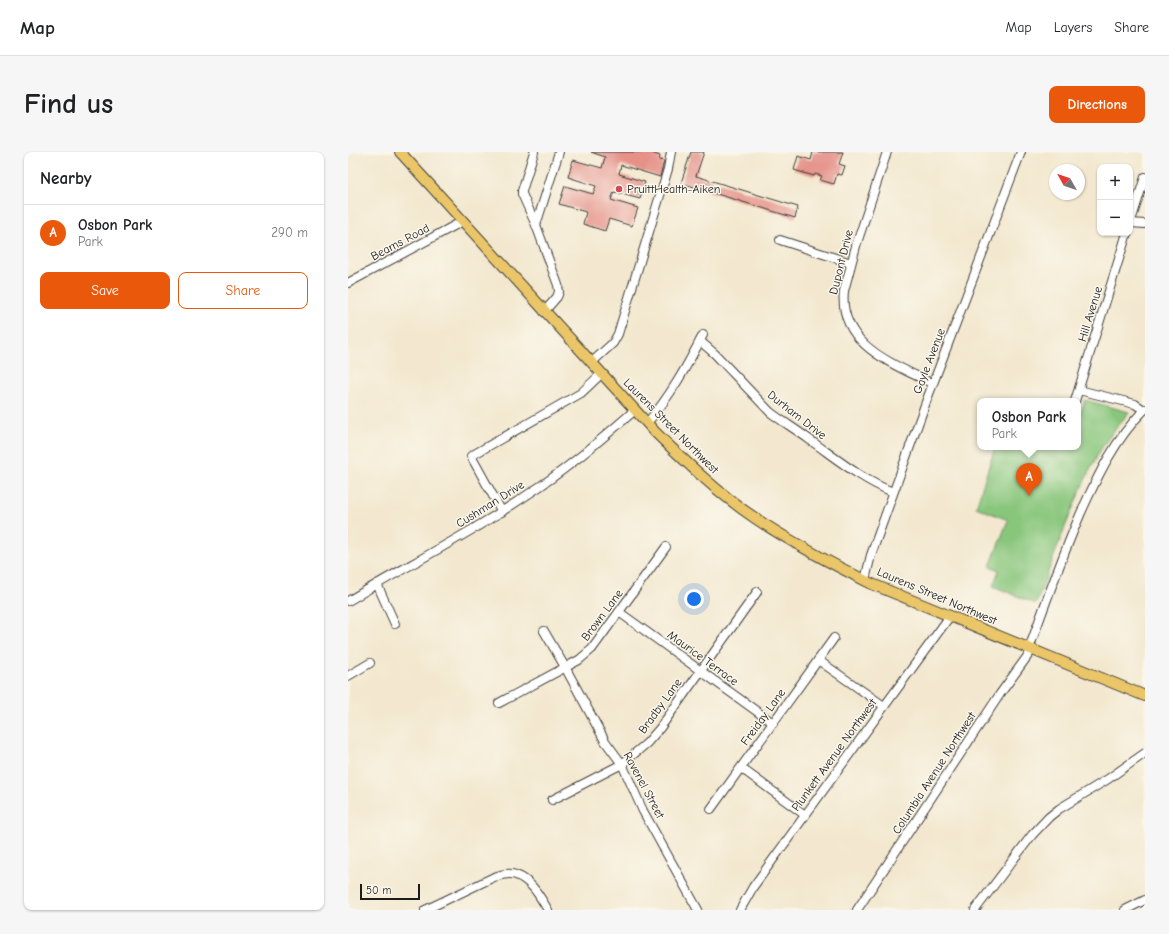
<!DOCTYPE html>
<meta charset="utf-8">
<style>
body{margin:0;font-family:"Comic Neue",sans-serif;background:#f6f6f6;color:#202124}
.controls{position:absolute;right:12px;top:12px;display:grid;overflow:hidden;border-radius:8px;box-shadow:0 1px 3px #0004}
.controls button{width:36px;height:36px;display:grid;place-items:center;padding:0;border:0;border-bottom:1px solid #e0e0e0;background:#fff;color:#202124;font:20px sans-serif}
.compass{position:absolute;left:701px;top:12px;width:36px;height:36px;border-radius:50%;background:#fff;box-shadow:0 1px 3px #0004;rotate:310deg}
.scale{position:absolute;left:12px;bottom:10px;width:60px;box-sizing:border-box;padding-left:4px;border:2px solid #1c1c1c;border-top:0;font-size:11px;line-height:14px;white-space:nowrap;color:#1c1c1c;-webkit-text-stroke:3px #fbf7ec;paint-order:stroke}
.you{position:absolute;left:346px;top:447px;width:14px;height:14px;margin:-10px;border:3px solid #fff;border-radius:50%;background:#1a73e8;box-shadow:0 0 0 6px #1a73e833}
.badge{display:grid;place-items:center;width:26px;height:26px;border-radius:50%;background:#ea580c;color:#fff;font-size:13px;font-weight:700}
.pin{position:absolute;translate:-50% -33px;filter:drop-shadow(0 1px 2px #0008)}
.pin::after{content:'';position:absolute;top:21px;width:14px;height:12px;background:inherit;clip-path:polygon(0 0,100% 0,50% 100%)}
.popup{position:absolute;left:629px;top:246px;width:104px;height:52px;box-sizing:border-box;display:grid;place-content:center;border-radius:8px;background:#fff;filter:drop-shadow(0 1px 3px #0005);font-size:13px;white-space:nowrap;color:#757577}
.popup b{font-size:15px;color:#202124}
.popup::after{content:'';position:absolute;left:50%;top:100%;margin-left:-8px;border:8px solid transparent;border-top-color:#fff}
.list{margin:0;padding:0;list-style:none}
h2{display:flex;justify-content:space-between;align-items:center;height:52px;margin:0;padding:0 16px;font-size:17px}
h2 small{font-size:13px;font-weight:400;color:#757577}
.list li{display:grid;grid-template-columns:26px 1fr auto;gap:12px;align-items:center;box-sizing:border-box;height:56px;padding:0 16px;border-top:1px solid #e0e0e0}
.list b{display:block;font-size:15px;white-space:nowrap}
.list p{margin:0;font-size:13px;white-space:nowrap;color:#757577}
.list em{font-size:13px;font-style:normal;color:#757577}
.actions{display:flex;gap:8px;padding:12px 16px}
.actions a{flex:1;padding:9px 0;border:1px solid #ea580c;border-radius:8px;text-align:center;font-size:14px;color:#ea580c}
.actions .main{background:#ea580c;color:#fff}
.map{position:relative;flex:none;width:797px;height:758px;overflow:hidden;border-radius:8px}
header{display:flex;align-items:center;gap:24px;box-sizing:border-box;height:56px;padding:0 20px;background:#fff;border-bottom:1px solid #e0e0e0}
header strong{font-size:19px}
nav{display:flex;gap:22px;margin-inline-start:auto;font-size:14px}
.intro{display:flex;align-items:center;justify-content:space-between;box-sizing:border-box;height:96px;padding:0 24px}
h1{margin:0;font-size:28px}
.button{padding:10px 18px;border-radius:8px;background:#ea580c;color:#fff;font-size:14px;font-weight:700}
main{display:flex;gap:24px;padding:0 24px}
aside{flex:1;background:#fff;border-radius:8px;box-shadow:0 1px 3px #0004}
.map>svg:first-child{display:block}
</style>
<header>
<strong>Map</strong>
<nav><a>Map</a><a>Layers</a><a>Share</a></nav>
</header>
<div class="intro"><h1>Find us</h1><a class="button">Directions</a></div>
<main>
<aside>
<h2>Nearby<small></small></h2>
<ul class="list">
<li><span class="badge">A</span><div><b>Osbon Park</b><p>Park</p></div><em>290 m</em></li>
</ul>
<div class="actions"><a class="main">Save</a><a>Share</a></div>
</aside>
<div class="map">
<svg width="797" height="758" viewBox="0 0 797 758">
<rect width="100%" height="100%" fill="#fbf7ec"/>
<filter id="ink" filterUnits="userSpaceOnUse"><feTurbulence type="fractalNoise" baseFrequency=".025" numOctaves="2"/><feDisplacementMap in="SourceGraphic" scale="8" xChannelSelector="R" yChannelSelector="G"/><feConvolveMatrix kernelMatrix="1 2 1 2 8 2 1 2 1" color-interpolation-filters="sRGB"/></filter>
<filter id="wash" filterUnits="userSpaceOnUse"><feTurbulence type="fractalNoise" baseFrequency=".012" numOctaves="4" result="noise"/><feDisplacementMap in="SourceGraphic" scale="16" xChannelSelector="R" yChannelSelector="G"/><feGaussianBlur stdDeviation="0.9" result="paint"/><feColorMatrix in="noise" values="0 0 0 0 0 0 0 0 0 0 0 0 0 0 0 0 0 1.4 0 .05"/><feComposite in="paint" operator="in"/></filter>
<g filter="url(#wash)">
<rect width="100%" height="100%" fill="#f3e8cf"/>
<path fill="#88c67c" stroke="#52714c" d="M737,248l44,12c-10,13 -21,25 -29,39 -27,48 -44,102 -64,153l-43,-18 6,-16 -9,-4 18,-46 -32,-13 19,-60h83v-27z"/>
<g id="blocks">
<g fill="#e59188">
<polygon points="243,0 301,0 312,4 311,8 316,9 312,25 273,13 271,22 297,30 292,47 266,40 263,48 290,56 284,74 261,67 257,79 235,72 238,60 211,52 217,34 245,42 248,34 220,25 225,8 254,16 257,5"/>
<polygon points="343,0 356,0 348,24 450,55 447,66 333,31"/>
<polygon points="465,0 495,0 491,12 497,14 494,23 489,22 486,32 472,28 474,24 467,22 466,24 446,18 450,4 463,8"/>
</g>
</g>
</g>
<g filter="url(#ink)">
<use href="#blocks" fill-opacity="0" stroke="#3c3b37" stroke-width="1"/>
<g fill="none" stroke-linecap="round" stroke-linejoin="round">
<defs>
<g id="minor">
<polyline points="186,0 174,39 174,42 188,73 210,133 211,140 209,145 196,160"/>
<path d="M539,0l-31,94 -12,45c-6,54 50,73 89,93"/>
<polyline points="782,71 797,72"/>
<polyline points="782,72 797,25"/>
<polyline points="188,73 211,0"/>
<polyline points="432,88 503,111"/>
<polyline points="0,131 115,69"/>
<path d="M352,189l15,13 55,58c13,10 27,18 40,28 27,19 52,40 83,52"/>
<polyline points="243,211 265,191 270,182 320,17 323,0"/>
<polyline points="731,238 787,252 796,258"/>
<polyline points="727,249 779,81"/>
<path d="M299,271c23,-26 40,-57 56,-88"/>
<polyline points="154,360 123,304 233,241 253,222"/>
<polyline points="517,428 523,403 578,250 673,0"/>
<polyline points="29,432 47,472"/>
<path d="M0,449c64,-38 130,-72 191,-114 34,-23 65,-50 96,-77"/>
<polyline points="271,460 425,571"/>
<polyline points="196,479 217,515 257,589 274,612 295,659 350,758"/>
<path d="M681,497c16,-45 32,-90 51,-134 17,-38 35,-76 65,-106"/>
<polyline points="470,508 536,554"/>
<polyline points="0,524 22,511"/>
<polyline points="151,551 231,508 244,497 318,395"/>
<polyline points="393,616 457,663"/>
<polyline points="204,648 274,612 299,591 312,576 409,440"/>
<polyline points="363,657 486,486"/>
<path d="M77,758l69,-33c7,-2 15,-5 22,-2 16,6 24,22 32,35"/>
<polyline points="392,758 405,735 602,464"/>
<polyline points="509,758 652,542 684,498"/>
<polyline points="627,758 684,683 701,665 711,657 760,627 797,601"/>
<polyline points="777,758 797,748"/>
</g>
<path id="major" d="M52,0l256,281c31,30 63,61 99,85 37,25 77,46 117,66l273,112"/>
</defs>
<use href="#minor" stroke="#3c3b37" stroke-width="10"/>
<use href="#major" stroke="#3c3b37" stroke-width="12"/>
<use href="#minor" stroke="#fff" stroke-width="8"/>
<use href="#major" stroke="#ebc669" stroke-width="10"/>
</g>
</g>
<circle fill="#d1495b" stroke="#fbf7ec" stroke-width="1.5" cx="271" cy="37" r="4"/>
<g text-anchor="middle" stroke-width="3" stroke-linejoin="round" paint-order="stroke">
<g font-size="12" fill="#1c1c1c" stroke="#fbf7ec" text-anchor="start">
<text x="279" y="41">PruittHealth-Aiken</text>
</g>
<g font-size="12" fill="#1c1c1c" stroke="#fbf7ec">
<text transform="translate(52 90) rotate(-28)" y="4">Beams Road</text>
<text transform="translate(493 110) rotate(-76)" y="4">Dupont Drive</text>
<text transform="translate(742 162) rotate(-73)" y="4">Hill Avenue</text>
<text transform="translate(581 209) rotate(-69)" y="4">Gayle Avenue</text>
<text transform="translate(449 263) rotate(38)" y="4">Durham Drive</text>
<text transform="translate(323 274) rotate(45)" y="4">Laurens Street Northwest</text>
<text transform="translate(142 352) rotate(-32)" y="4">Cushman Drive</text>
<text transform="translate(589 444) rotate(23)" y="4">Laurens Street Northwest</text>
<text transform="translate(254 463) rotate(-53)" y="4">Brown Lane</text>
<text transform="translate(355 506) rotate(36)" y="4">Maurice Terrace</text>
<text transform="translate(312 554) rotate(-54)" y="4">Bradby Lane</text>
<text transform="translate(415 565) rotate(-54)" y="4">Freiday Lane</text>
<text transform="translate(486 603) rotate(-54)" y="4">Plunkett Avenue Northwest</text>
<text transform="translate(586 621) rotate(-57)" y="4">Columbia Avenue Northwest</text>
<text transform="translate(296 633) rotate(62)" y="4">Ravenel Street</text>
</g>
</g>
</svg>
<div class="controls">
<button>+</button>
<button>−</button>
</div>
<svg class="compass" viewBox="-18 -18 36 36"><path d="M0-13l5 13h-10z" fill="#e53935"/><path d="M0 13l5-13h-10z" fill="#757577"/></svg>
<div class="scale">50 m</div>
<div class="you"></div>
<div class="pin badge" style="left:681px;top:344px">A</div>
<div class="popup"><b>Osbon Park</b>Park</div>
</div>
</main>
